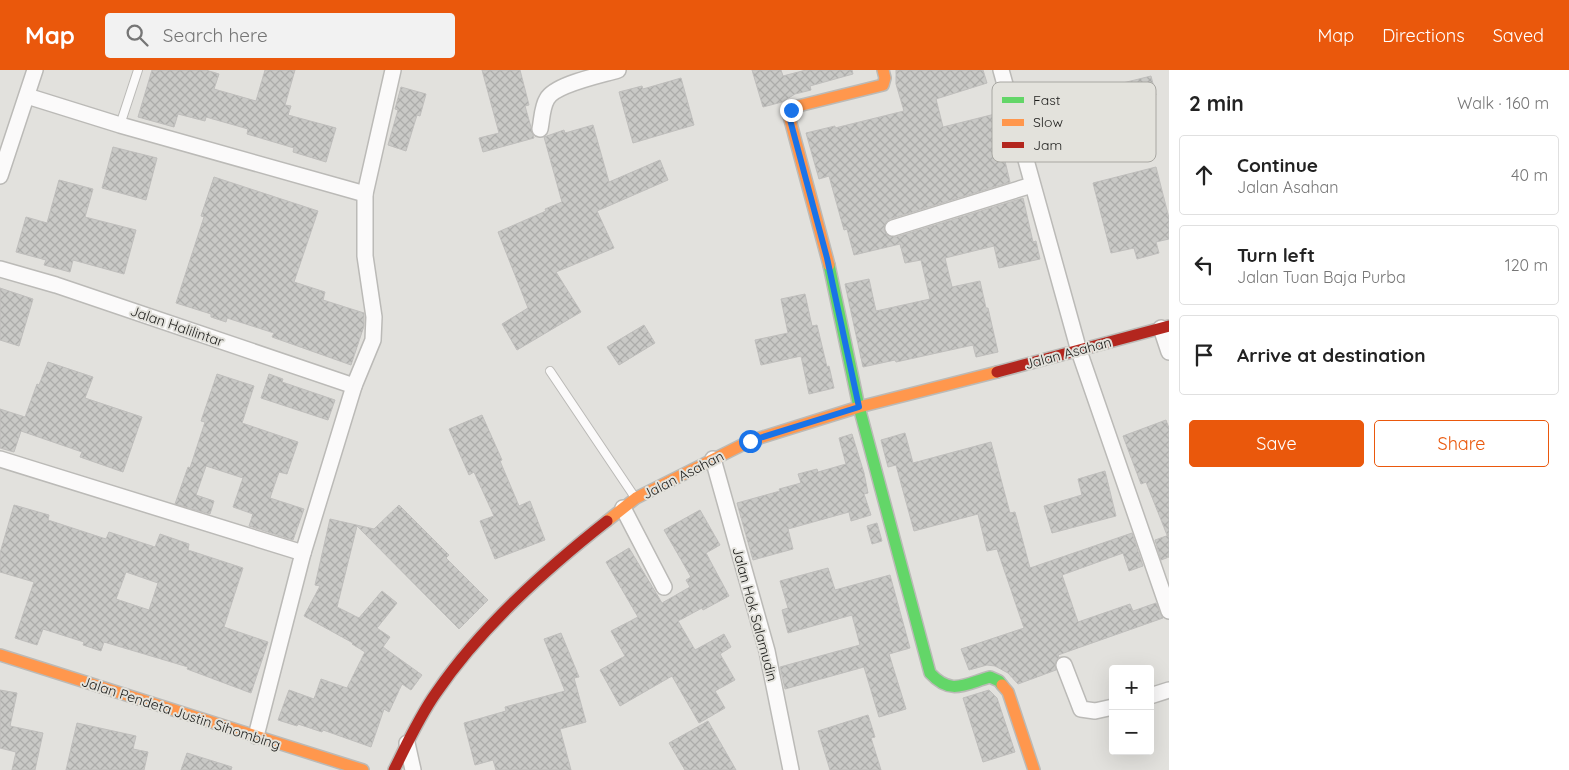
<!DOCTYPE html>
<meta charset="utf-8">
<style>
body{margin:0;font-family:Quicksand,sans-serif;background:#f2f2f2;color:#222}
.controls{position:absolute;right:15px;bottom:15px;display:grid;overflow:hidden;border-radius:5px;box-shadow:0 5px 20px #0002}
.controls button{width:45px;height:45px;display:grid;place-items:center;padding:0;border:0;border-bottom:1px solid #e0e0e0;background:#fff;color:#222;font:25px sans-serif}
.stop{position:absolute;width:15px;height:15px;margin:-11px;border:4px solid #1a73e8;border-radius:50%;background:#fff}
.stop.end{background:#1a73e8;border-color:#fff;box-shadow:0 1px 5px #0008}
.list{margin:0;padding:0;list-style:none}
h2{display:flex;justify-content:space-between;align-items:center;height:65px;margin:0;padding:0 20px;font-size:21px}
h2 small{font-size:16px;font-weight:400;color:#767676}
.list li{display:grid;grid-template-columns:32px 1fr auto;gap:15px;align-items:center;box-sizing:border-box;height:80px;margin:0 10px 10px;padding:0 10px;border:1px solid #e0e0e0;border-radius:5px}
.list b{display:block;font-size:19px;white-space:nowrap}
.list p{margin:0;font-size:16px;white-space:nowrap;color:#767676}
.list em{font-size:16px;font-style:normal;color:#767676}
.actions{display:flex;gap:10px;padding:15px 20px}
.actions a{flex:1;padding:11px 0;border:1px solid #ea580c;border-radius:5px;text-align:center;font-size:18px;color:#ea580c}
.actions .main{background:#ea580c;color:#fff}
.icon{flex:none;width:28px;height:28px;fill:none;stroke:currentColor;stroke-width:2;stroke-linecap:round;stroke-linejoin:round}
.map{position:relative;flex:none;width:1169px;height:700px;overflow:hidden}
header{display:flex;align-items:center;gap:30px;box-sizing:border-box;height:70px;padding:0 25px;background:#ea580c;color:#fff}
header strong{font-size:24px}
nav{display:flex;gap:28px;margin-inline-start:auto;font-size:18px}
.search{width:350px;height:45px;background:#f2f2f2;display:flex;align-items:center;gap:12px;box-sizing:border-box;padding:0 18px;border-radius:5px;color:#767676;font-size:19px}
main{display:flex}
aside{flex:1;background:#fff}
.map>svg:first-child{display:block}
</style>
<header>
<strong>Map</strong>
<div class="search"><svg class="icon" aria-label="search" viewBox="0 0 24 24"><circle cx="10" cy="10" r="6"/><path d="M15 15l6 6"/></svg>Search here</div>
<nav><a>Map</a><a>Directions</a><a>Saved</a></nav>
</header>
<main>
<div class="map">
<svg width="1169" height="700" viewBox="0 0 1169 700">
<defs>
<pattern id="building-cross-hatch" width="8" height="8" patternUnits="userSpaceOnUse" patternTransform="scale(1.25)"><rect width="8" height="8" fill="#c9c9c6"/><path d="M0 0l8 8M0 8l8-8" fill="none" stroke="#acacaa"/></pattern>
</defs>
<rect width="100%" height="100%" fill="#e2e1dd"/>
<g fill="url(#building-cross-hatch)" stroke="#bfbebc" fill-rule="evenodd">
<polygon points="152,0 206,0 219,4 214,19 256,31 265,0 295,0 285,35 291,36 288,45 336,58 326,92 293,82 294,78 247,64 248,59 206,47 205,51 178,44 174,57 138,47"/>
<polygon points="482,0 520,0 529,35 525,36 534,68 483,82 479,68 499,63"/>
<polygon points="752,0 781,0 783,6 806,0 852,0 853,4 810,16 811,20 795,24 782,32 763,37"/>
<polygon points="896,0 983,0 987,13 936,29 943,57 995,44 1001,66 999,66 1010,112 890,149 886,152 884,160 887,165 896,167 1023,128 1033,172 1036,171 1040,189 999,198 994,176 945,188 952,217 980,211 986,238 988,238 998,282 976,287 973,275 896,292 895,290 863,297 845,214 869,209 876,241 930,229 921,190 905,193 900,174 854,185 847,159 844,160 829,106 819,109 806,63 835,56 835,58 904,41 896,14"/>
<polygon points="1151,6 1156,25 1075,45 1070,26"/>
<polygon points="681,8 694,55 633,73 619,22 642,16 643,19"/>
<polygon points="401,17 426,24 420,46 417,45 406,81 388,75 398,40 395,39"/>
<polygon points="593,55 609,112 660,90 668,110 597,141 614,178 556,202 581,242 517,280 502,254 528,238 498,162 546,141 545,139 562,132 544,67 564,60 565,63"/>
<polygon points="113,77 157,88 146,130 102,118"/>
<polygon points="1156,97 1169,148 1169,169 1156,172 1159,183 1137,189 1134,178 1111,183 1093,113"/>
<polygon points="214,107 318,141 294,212 325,222 323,230 364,243 364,256 351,295 272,267 274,263 227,248 226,252 211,247 211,244 176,233 204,147 201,146"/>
<polygon points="59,110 93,119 85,147 136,160 124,204 73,190 70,202 44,195 46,190 16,182 26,147 47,153"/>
<polygon points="0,218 33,229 19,276 0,270"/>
<polygon points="805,224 812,256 817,255 827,297 829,296 834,318 809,324 801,286 761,295 755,270 788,263 781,229"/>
<polygon points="644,255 655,273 619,295 607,277"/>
<polygon points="48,292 93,307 85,328 142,347 123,402 80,387 82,382 21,361 14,382 0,378 0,339 25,347 37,314 39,315"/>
<polygon points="217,304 254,316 242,353 298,372 287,404 279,402 270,428 304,439 293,470 249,456 253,444 233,437 243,408 206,396 196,425 214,431 210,444 175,434 188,397 190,398 205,352 201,351"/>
<polygon points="269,304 283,309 282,312 335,330 328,350 261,328"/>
<polygon points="482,345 502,390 500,391 519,436 530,431 545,470 495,489 480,451 494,446 474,402 469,405 449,359"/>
<polygon points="1166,350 1169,358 1169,465 1167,465 1146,412 1141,414 1123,366"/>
<polygon points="905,363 913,393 991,372 1010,443 1015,442 1030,498 1132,463 1143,496 1129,501 1123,483 1062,505 1078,552 1130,534 1133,541 1156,533 1163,548 1058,585 1059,587 1055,594 1056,600 1018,614 1008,603 995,596 987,595 969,600 961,579 1024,558 997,479 987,481 978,444 914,461 896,395 888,397 881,370"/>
<polygon points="852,364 864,403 868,423 864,424 871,445 851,451 849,442 788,459 793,479 753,490 737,433 780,421 779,419 801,413 798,404 817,399 818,402 846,394 839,368"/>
<polygon points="1105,401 1116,446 1052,463 1044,436 1082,425 1078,409"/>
<path d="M14,435l35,10 -1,5 58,19 3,-7 46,15 5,-13 29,10 -1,6 55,18 -19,59 44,15 -17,51 -64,-24 1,-2 -84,-25 -3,9 -18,-6 1,-3 -41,-13 -6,16 -22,-7 19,-56 -34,-10v-19zM126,502l32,11 -9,27 -33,-11z"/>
<polygon points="399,435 449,485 446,488 488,530 459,559 357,456 337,537 359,548 382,521 397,533 377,558 390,567 383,577 422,605 411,620 402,614 389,642 384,639 371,677 323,660 322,662 298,654 297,656 278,650 289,620 314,629 321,609 347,618 365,582 352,574 353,573 304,546 320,516 315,515 330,449 374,459"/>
<polygon points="700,440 720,475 706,483 729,526 703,540 702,538 678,551 695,580 724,564 731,577 720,584 735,610 715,621 725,638 699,653 672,606 620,636 600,600 625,586 611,561 638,547 606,492 629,478 662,533 690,517 686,510 691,507 664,460"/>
<polygon points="877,453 882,471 872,474 867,456"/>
<polygon points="1169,465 1169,487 1161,490 1155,470"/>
<polygon points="828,498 835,520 890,505 910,578 889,584 906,639 879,647 864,597 785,619 780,597 860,575 852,545 788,563 782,540 788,538 780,511"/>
<polygon points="561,563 579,607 574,608 586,652 560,659 571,700 496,700 493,690 475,695 464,653 506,641 505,637 565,621 544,569"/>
<polygon points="0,620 17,623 10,656 43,663 35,700 12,700 16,682 0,678"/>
<polygon points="989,620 997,628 1015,682 983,692 963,628"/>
<polygon points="868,645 875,667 871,668 881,700 830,700 818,661"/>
<polygon points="708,651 736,700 685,700 669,673"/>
<polygon points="77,653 136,666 133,679 148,682 144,700 66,700"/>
<polygon points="187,683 232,697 231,700 181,700"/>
</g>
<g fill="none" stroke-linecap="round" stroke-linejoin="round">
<defs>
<g id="lane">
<polyline points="120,55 138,0"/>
<polyline points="550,301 634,426"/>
</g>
<g id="street">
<polyline points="1001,0 1079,281 1169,541"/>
<polyline points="27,26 120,55 365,124"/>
<path d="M540,59c2,-10 2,-22 7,-30 8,-15 55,-24 71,-29"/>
<polyline points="0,106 35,0"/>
<polyline points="893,158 1032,115"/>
<polyline points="0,199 56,215 354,316"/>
<polyline points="1161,258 1169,282"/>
<polyline points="0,389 303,483"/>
<polyline points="713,389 767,581 791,700"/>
<polyline points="623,438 664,517"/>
<polyline points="1064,595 1081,639 1095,641 1113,637"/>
<polyline points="1150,626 1169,620"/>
<polyline points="256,666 303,483 354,316 373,270 374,247 365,186 365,124 393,0"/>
<polyline points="407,673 413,700"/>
</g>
<path id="fast" d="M829,195l30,142 71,266c21,23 35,11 60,4l9,4 3,4"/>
<g id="slow">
<polyline points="829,195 789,46 791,40 798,36 883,15 885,8 883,0"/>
<polyline points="607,451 636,428 750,371 859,337 997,302"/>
<polyline points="0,585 363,700"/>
<polyline points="1002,615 1008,622 1034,700"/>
</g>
<g id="jam">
<polyline points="997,302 1169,256"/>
<path d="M394,700c13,-26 25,-53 42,-77 45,-66 109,-123 171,-172"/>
</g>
</defs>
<use href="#lane" stroke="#bbbab7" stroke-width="10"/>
<use href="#street" stroke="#bbbab7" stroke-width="18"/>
<use href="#fast" stroke="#bbbab7" stroke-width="14"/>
<use href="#slow" stroke="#bbbab7" stroke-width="14"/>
<use href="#jam" stroke="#bbbab7" stroke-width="14"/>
<use href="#lane" stroke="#fbfafa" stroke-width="8"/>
<use href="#street" stroke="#fbfafa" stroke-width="15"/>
<use href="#fast" stroke="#63d668" stroke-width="11"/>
<use href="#slow" stroke="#ff974d" stroke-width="11"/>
<use href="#jam" stroke="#b3261e" stroke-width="11"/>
</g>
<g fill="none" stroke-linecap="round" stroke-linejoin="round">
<polyline stroke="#1a73e8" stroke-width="6" points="750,371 859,337 827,188 789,46 791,40"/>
</g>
<g text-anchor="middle" stroke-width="4" stroke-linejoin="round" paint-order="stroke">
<g font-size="14" fill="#1d1d1b" stroke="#e3e2dc">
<text transform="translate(177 256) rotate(19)" y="5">Jalan Halilintar</text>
<text transform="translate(1068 283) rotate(-15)" y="5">Jalan Asahan</text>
<text transform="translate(683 405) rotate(-27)" y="5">Jalan Asahan</text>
<text transform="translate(755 544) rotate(75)" y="5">Jalan Hok Salamudin</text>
<text transform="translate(181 643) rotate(18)" y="5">Jalan Pendeta Justin Sihombing</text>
</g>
</g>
<rect x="992" y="12" width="164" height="80" rx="8" fill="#e3e2dc" stroke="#a8a7a2" stroke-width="1"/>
<rect x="1002" y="27" width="22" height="6" fill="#63d668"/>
<rect x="1002" y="49" width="22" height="7" fill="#ff974d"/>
<rect x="1002" y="72" width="22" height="6" fill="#b3261e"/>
<g font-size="14" fill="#1d1d1b">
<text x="1033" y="35">Fast</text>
<text x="1033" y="57">Slow</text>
<text x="1033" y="80">Jam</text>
</g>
</svg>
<div class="controls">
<button>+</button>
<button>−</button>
</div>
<div class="stop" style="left:750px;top:371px"></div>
<div class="stop end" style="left:791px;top:40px"></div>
</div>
<aside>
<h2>2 min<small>Walk · 160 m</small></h2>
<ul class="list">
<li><svg class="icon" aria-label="ahead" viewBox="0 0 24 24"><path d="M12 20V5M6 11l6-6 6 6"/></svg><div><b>Continue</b><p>Jalan Asahan</p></div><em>40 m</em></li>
<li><svg class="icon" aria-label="left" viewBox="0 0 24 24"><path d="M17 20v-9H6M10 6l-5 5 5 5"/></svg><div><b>Turn left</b><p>Jalan Tuan Baja Purba</p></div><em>120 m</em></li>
<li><svg class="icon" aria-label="arrive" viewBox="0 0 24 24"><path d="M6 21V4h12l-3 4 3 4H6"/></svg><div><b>Arrive at destination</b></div></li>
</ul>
<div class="actions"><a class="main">Save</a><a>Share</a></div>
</aside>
</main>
